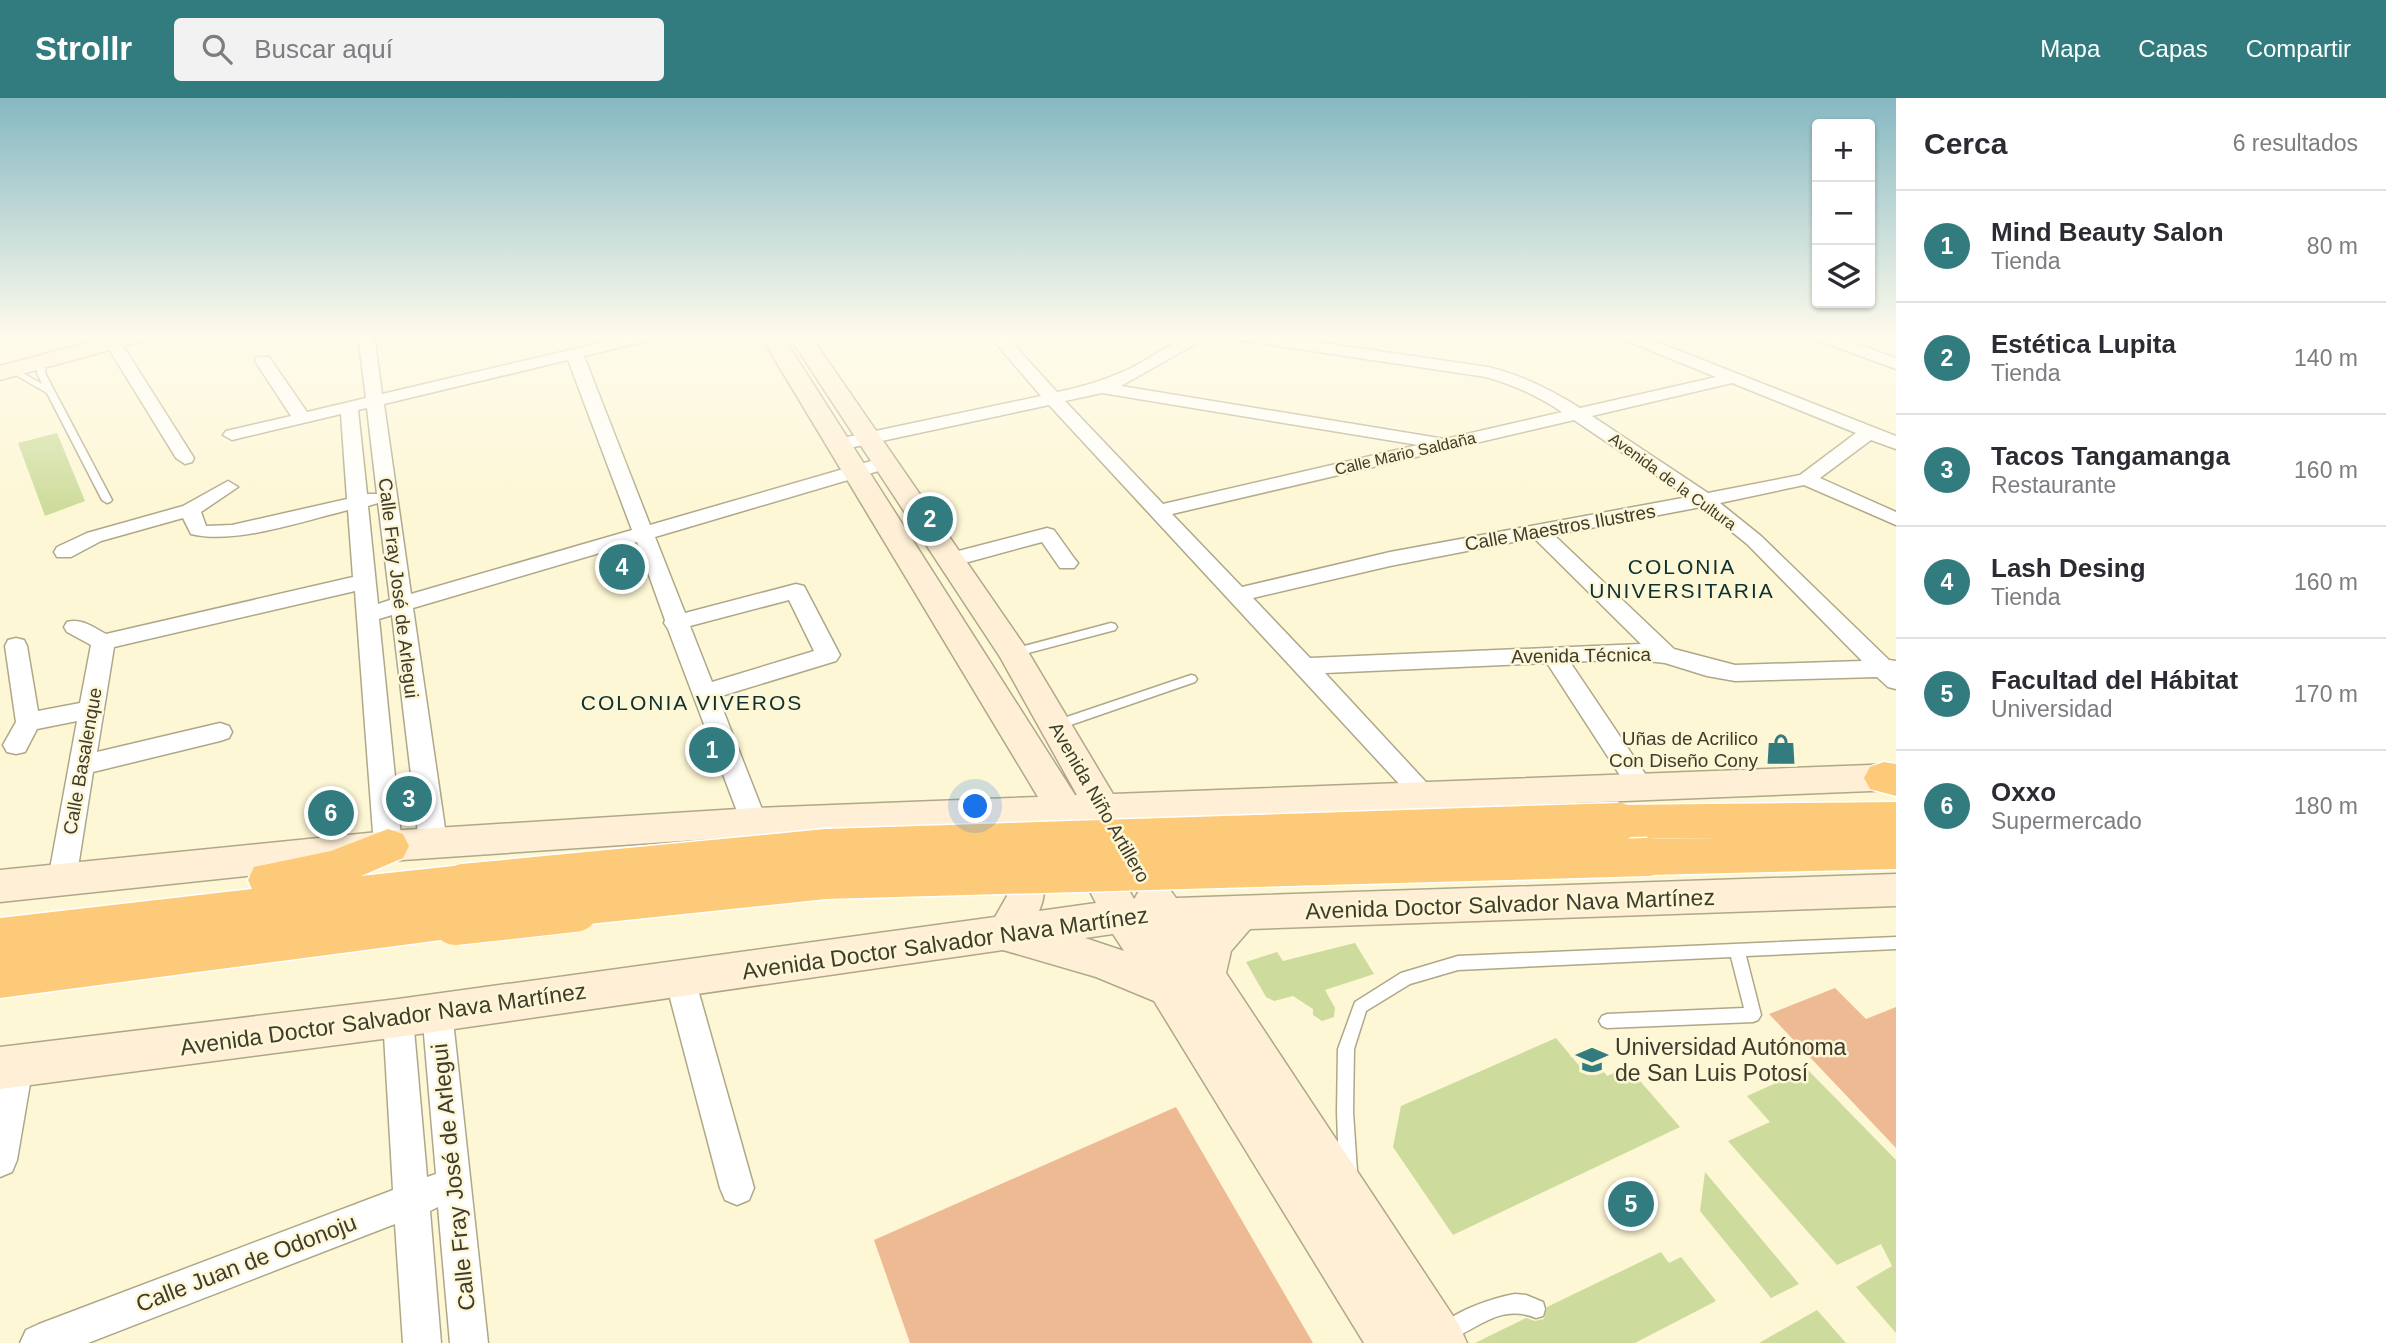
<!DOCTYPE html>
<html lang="es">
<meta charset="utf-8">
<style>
body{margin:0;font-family:Helvetica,sans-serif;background:#f2f2f3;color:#2b2b33}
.controls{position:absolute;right:21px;top:21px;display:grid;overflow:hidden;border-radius:7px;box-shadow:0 2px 5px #0004}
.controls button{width:63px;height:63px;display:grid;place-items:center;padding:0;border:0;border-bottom:2px solid #e1e1e2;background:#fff;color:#2b2b33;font:35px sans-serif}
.you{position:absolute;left:976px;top:709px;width:24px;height:24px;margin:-18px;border:5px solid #fff;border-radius:50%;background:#1a73e8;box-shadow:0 0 0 10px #1a73e833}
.badge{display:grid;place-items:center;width:46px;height:46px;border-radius:50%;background:#327c7f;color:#fff;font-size:23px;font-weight:700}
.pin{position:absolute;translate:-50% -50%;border:4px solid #fff;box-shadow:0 2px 7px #0006}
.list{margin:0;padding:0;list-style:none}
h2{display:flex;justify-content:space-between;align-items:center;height:91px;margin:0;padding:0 28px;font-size:30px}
h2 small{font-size:23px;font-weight:400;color:#7c7c81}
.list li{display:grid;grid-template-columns:46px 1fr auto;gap:21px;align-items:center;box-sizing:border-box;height:112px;padding:0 28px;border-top:2px solid #e1e1e2}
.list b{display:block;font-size:26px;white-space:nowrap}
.list p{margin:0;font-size:23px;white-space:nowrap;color:#7c7c81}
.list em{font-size:23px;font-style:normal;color:#7c7c81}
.icon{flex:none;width:38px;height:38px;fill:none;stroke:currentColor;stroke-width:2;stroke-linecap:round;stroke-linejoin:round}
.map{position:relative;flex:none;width:1896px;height:1245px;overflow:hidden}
header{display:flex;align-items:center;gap:42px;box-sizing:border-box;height:98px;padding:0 35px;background:#327c7f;color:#fff}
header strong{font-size:33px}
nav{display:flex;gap:38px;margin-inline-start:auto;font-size:24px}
.search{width:490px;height:63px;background:#f2f2f3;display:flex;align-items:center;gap:18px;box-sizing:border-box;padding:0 24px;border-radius:7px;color:#7c7c81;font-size:26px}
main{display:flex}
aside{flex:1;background:#fff}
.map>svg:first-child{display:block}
</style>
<header>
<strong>Strollr</strong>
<div class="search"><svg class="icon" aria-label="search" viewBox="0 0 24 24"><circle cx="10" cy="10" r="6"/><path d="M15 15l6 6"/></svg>Buscar aquí</div>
<nav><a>Mapa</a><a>Capas</a><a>Compartir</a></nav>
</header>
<main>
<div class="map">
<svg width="1896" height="1245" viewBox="0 0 1896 1245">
<rect width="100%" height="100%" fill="#fdf7d5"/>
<g fill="#eeba93">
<polygon points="1835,890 1866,921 1896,909 1896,1050 1769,916"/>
<polygon points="1176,1009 1313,1245 910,1245 874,1142"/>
</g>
<g fill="#cddc9c">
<polygon points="57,335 85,403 45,418 18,345"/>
<polygon points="1355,845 1374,876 1325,892 1335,910 1334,919 1322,923 1313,917 1313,911 1293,898 1274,903 1266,899 1246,864 1277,854 1283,863"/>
<polygon points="1556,940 1587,977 1602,971 1607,978 1628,969 1680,1029 1453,1137 1393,1049 1401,1008"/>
<polygon points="1807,971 1896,1062 1896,1235 1856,1189 1892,1168 1881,1146 1837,1167 1728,1043 1770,1024 1747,998"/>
<polygon points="1705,1074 1799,1186 1771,1200 1700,1113"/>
<polygon points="1661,1154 1669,1165 1681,1159 1716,1203 1635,1245 1475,1245 1526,1220 1535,1223 1544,1221 1547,1209"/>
<polygon points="1817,1212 1846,1245 1759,1245"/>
</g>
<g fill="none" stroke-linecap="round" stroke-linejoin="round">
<defs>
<g id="lane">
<polygon points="42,260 46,263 45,275 112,402 110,404 107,405 102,402 47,295 7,272 14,270 42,286 37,275 38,263"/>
<polygon points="1111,525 1115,526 1117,529 1115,532 1013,559 1007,555 1009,552"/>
<polygon points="1191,577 1195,578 1197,581 1195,584 1056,632 1050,627 1052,624"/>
<polygon points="1896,839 1896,851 1746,858 1761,917 1758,922 1753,924 1607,930 1602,928 1599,923 1602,918 1607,916 1744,910 1731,859 1458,872 1410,886 1366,913 1354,951 1353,1014 1357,1073 1354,1079 1348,1082 1342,1079 1339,1073 1337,1014 1338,951 1355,904 1401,875 1458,858"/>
<path d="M1515,1196l11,1 17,7 2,7 -2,7 -7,2c-36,-15 -58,11 -89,23l-7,-2 -2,-7c7,-19 58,-35 77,-38z"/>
</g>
<g id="street">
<path d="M358,237h16l8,59 252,-59h27l-2,3 -75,18 66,169 228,-66h14l2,4 -2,4 -237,70 30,76 111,-29 8,2 36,69 -4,6 -118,36 49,125 -4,8 -9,3 -9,-3 -4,-8 -73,-193 -4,-6 1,-3 -28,-78 -224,66 34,234 -4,8 -10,3 -10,-3 -4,-8 -27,-227 -13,4 23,227 -4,8 -10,3 -10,-3 -4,-8 -19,-255 -241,56 -17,105 123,-29 9,3 3,6 -3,6 -9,3 -127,31 -17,108 -4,8 -10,4 -10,-4 -4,-8 29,-159 -40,8 -12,23 -9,2 -9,-2 -4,-7 13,-23 -11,-76 3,-6 8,-2 8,2 3,6 11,65 42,-8 11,-58 -24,-13 -3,-5 3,-5c14,-4 26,5 39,12l247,-57 -5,-67c-45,11 -113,35 -157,24l-8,-16 -82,23 -30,16h-14l-3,-5 3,-5 30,-14 96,-27 45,-25 10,6 -37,25 5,14 26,-1 115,-26 -6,-85 -109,26 -9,-5 3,-4 65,-15 -36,-55 2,-4h12l38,55 59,-14zM568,262l64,170 -221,64 -27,-190zM367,310l10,86h-10l-9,-84zM378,405l12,97 -12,4 -10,-98zM789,502l25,51 -102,31 -22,-56z"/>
<path d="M989,237h16l52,57c26,-5 48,-12 72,-23 28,-13 48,-34 79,-34l-2,3 -85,48 324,53 117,-27c-24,-16 -48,-27 -76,-35l-247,-37 -8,-5h38l219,32c34,8 62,22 92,41l136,-31 -96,-39 -2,-3h21l257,101v13l-25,-9 -51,38 76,34v13l-92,-40 -84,18 41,33 128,124 7,1v28l-8,-2 -11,-10 -142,4 -28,-5 -42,-13 -35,-4 -60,3 84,125 -4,7 -9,3 -9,-3 -85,-131 -222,10 112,121 -4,7 -9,3 -9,-3 -366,-396 -209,45 -7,-2 -2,-4 2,-4 208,-44zM1732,285l124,50 -56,42 -92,18 -116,-77zM1102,295l316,52 -255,59 -98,-103zM1574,322l114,77 -298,55 -148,35 -70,-73zM1701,409l46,37 115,117 -127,4 -61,-16 -120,-114zM1534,440l107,106 -331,14 -57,-60 137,-32z"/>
<polygon points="1810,237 1832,237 1896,260 1896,271 1812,240"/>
<polygon points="112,238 120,243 194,360 192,364 185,366 176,360 104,243"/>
<polygon points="1047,430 1054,432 1074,460 1078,465 1074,470 1060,470 1042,444 950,469 943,467 939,462 943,457"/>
<polygon points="680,867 691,871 695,881 754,1090 749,1102 737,1107 725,1102 720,1090 665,881 669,871"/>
<polygon points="437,899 448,903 452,913 488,1245 450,1245 438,1109 430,1113 441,1245 403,1245 395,1126 88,1245 20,1245 26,1232 39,1226 393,1092 383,920 387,910 398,906 409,910 413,920 427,1079 436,1076 422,913 426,903"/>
<polygon points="17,953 28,957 33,968 17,1062 12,1074 0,1079 0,973 6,957"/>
</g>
<g id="secondary">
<polygon points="115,237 149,237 146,242 0,282 0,268"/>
<path d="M760,237h22l293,460h2l-77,-138 -212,-322h22l214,310 89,149 783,-30v26l-767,31 -4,13c-22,8 -21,0 -34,-11l43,76c2,-2 5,-10 9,-13 13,-10 26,1 33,12l720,-24v32l-646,23 -19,22 -5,22 233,352 8,18h-103l-210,-342 -58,-24 -93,-27 -605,87 -398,52v-42l398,-48 597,-82 12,-21 -4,-38 -4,-8 6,-11 13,-4 13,4c11,22 19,49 8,72l57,-8 -41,-79 -301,12 -366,25 -388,41v-32l388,-39 366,-23 284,-11zM1113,836l11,17 -39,-13z"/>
</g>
<g id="highway">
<polygon points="1884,664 1896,666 1896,698 1870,691 1864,680 1870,669"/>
<polygon points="1896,704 1896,771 1648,777 1633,772 1626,759 1633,746 1648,741 1720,740 1619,741 1604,736 1598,724 1604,712 1619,707"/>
<polygon points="388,731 403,736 409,748 403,760 361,778 463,767 479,772 485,785 479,798 462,804 472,807 479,821 472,835 456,840 0,900 0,820 252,791 248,782 254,769 331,753"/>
</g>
</defs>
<use href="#lane" stroke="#aea888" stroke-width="3"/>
<use href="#street" stroke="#aea888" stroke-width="3"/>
<use href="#secondary" stroke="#aea888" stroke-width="3"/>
<use href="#highway" stroke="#fff" stroke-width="3"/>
<use href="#lane" fill="#fff" fill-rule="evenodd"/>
<use href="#street" fill="#fff" fill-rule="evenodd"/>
<use href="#secondary" fill="#feefd6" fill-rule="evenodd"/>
<use href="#highway" fill="#fcca78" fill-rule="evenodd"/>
<defs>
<g id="highway-bridge-far1">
<polyline points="463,785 827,750 1619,724"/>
<polyline points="558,810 824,782 1648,759"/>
</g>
<polyline id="highway-bridge" points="456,821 574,808"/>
</defs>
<use href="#highway-bridge-far1" stroke="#fff" stroke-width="41" stroke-linecap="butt"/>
<use href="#highway-bridge" stroke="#fff" stroke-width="54" stroke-linecap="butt"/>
<use href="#highway-bridge-far1" stroke="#fcca78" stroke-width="38"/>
<use href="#highway-bridge" stroke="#fcca78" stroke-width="52"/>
</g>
<linearGradient id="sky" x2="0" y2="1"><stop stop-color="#86b8c2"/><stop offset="0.58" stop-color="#fefbec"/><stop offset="1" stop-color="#fefbec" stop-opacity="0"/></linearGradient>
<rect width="1896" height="411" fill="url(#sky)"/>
<defs>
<symbol id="shop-bare" viewBox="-9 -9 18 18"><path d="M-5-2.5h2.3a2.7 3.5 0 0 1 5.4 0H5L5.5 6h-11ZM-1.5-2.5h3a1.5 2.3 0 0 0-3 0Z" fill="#327c7f" stroke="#fdf7d5" stroke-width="2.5" paint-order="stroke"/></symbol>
<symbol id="university-bare" viewBox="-9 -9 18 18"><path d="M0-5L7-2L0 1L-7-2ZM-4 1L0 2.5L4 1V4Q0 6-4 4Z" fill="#327c7f" stroke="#fdf7d5" stroke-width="2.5" paint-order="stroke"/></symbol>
</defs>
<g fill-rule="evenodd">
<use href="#shop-bare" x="1759" y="629" width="44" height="44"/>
<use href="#university-bare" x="1570" y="940" width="44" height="44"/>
</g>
<g text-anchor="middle" stroke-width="5" stroke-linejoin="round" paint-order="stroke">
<g font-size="16" fill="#3f3c2f" stroke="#fdf7d5">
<text transform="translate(1405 355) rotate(-13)" y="6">Calle Mario Saldaña</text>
<text transform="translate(1673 383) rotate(36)" y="6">Avenida de la Cultura</text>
</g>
<g font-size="19" fill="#3f3c2f" stroke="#fdf7d5">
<text transform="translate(1560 429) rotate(-10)" y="7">Calle Maestros Ilustres</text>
<text transform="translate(399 490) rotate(83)" y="7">Calle Fray José de Arlegui</text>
<text transform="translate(1581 557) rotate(-1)" y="7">Avenida Técnica</text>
<text transform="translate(82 663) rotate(-80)" y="7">Calle Basalenque</text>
<text transform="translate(1100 704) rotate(60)" y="7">Avenida Niño Artillero</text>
</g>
<g font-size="19" fill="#3f3c2f" stroke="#fdf7d5" text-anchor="end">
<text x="1758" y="647">Uñas de Acrilico<tspan x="1758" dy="22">Con Diseño Cony</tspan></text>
</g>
<g font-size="21" letter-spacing="2" fill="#0d3132" stroke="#fdf7d5">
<text x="1682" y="476">COLONIA<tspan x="1682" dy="24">UNIVERSITARIA</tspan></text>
<text x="692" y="612">COLONIA VIVEROS</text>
</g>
<g font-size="23" fill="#3f3c2f" stroke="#fdf7d5">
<text transform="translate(1510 806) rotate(-2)" y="8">Avenida Doctor Salvador Nava Martínez</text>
<text transform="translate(945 845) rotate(-8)" y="8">Avenida Doctor Salvador Nava Martínez</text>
<text transform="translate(383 921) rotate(-8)" y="8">Avenida Doctor Salvador Nava Martínez</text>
<text transform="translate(453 1079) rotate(-96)" y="8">Calle Fray José de Arlegui</text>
<text transform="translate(246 1165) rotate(-21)" y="8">Calle Juan de Odonoju</text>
</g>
<g font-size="23" fill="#3f3c2f" stroke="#fdf7d5" text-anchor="start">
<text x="1615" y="957">Universidad Autónoma<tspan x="1615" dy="26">de San Luis Potosí</tspan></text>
</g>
</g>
</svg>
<div class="controls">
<button>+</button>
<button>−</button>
<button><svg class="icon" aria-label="layers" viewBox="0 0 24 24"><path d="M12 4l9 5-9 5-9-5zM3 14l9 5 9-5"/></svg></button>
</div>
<div class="you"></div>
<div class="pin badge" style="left:712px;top:652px">1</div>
<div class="pin badge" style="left:930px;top:421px">2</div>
<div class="pin badge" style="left:409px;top:701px">3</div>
<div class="pin badge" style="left:622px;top:469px">4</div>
<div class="pin badge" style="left:1631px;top:1106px">5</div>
<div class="pin badge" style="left:331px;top:715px">6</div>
</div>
<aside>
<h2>Cerca<small>6 resultados</small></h2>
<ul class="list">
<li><span class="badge">1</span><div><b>Mind Beauty Salon</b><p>Tienda</p></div><em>80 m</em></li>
<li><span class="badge">2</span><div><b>Estética Lupita</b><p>Tienda</p></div><em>140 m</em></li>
<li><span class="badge">3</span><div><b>Tacos Tangamanga</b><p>Restaurante</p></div><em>160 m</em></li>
<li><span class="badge">4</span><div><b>Lash Desing</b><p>Tienda</p></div><em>160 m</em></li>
<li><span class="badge">5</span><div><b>Facultad del Hábitat</b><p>Universidad</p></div><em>170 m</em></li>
<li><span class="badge">6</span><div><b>Oxxo</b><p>Supermercado</p></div><em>180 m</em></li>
</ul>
</aside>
</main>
